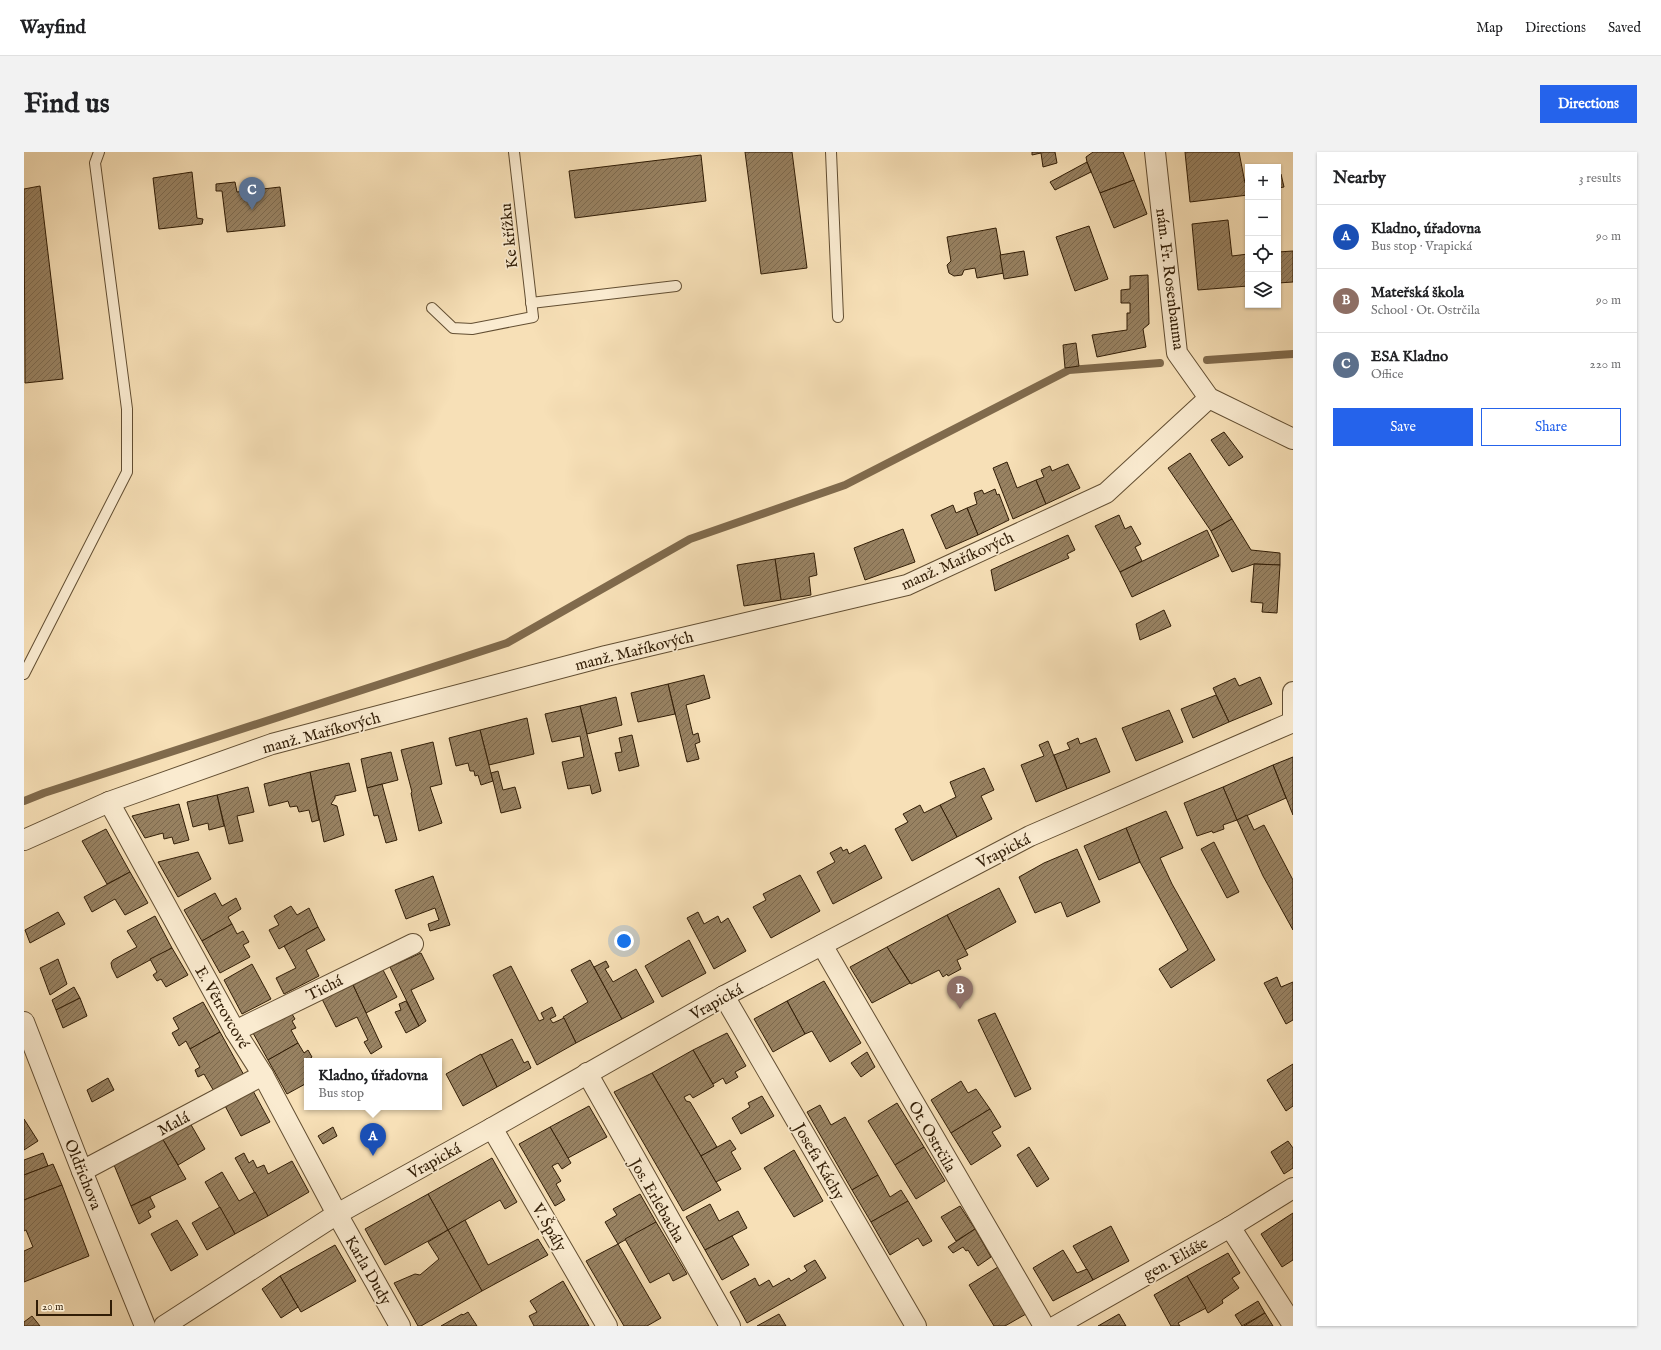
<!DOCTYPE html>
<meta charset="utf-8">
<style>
body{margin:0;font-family:"IM FELL English",serif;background:#f2f2f2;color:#202124}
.controls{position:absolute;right:12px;top:12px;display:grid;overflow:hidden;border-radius:0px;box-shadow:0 1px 3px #0004}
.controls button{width:36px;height:36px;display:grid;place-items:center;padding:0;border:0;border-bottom:1px solid #e0e0e0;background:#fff;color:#202124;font:20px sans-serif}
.scale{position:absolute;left:12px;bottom:10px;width:76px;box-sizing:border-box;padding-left:4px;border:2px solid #311d06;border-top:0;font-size:11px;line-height:14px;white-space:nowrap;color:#311d06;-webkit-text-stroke:3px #faebd0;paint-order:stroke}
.you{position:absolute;left:600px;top:789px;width:14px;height:14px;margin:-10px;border:3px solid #fff;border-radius:50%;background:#1a73e8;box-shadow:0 0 0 6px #1a73e833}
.badge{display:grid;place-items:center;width:26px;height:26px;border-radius:50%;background:#2563eb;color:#fff;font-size:13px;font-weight:700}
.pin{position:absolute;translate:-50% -33px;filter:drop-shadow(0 1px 2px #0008)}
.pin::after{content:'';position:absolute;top:21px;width:14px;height:12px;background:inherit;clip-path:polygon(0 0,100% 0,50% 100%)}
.popup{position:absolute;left:280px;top:906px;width:138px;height:52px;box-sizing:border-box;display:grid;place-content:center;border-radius:0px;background:#fff;filter:drop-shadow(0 1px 3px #0005);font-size:13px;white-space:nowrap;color:#757577}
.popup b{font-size:15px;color:#202124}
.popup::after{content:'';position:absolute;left:50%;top:100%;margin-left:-8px;border:8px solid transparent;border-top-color:#fff}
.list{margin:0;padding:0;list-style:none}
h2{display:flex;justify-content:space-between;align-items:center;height:52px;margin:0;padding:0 16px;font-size:17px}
h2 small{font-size:13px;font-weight:400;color:#757577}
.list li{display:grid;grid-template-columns:26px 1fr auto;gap:12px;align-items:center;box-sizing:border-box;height:64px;padding:0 16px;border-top:1px solid #e0e0e0}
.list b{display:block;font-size:15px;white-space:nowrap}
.list p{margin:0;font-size:13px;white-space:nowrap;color:#757577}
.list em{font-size:13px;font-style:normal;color:#757577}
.actions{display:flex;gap:8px;padding:12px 16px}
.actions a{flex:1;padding:9px 0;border:1px solid #2563eb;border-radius:0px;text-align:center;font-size:14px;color:#2563eb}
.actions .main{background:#2563eb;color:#fff}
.icon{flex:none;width:22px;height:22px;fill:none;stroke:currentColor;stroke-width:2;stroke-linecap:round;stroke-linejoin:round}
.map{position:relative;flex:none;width:1269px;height:1174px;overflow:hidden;border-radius:0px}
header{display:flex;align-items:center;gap:24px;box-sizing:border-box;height:56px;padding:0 20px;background:#fff;border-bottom:1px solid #e0e0e0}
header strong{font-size:19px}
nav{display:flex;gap:22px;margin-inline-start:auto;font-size:14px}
.intro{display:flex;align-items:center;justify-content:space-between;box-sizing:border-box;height:96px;padding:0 24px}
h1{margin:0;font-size:28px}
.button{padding:10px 18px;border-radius:0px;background:#2563eb;color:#fff;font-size:14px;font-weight:700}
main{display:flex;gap:24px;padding:0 24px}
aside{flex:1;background:#fff;border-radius:0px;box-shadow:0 1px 3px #0004}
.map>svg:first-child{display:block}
</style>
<header>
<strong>Wayfind</strong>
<nav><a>Map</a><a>Directions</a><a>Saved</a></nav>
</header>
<div class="intro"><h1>Find us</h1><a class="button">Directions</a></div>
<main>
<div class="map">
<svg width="1269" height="1174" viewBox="0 0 1269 1174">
<defs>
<pattern id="building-hatch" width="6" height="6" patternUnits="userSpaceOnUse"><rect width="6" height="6" fill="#988262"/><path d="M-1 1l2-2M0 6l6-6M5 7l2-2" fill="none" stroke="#7d6a4f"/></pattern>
</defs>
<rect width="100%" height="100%" fill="#f7e0b7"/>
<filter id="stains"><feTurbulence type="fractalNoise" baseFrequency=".005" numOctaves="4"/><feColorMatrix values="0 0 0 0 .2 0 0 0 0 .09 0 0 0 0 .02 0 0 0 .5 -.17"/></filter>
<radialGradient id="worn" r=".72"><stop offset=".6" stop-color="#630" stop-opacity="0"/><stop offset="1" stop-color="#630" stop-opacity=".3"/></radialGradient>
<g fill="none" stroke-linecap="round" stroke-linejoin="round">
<g stroke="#806a4c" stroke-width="8">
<polyline points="1183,208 1269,202"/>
<polyline points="0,649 20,641 483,491 666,387 821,333 1045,218 1136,211"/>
</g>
</g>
<g fill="url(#building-hatch)" stroke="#311d06">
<polygon points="721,0 768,0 783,116 737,122"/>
<polygon points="1008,0 1031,0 1033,11 1019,15 1017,1 1008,3"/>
<polygon points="1069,0 1099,0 1110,28 1076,41 1063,10 1062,5"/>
<polygon points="1161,0 1215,0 1221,31 1224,31 1224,43 1166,50"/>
<polygon points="677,3 682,49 551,66 545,19"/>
<polygon points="1063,10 1067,20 1031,38 1026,30"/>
<polygon points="168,20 173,66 179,67 178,72 135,77 129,26"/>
<polygon points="1257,22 1260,35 1254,36 1254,23"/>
<polygon points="1110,28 1123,62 1090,76 1076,41"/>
<polygon points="211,30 213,40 256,35 261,74 203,80 198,39 192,39 192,32"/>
<polygon points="16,34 39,227 1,231 0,37"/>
<polygon points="1204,68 1208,104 1224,102 1224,134 1174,138 1168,72"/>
<polygon points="1065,74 1084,127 1051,139 1032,85"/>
<polygon points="972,76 980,121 953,126 951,116 940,118 938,123 930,124 925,121 923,113 927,109 923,85"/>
<polygon points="1000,99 1004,123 980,127 976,103"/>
<polygon points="1269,99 1269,130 1254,131 1254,100"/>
<polygon points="1124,123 1125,172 1119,177 1122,195 1073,205 1068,183 1103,178 1103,161 1106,161 1106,151 1097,151 1097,138 1106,137 1106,124"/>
<polygon points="1052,191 1055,214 1041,216 1039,193"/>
<polygon points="1200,280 1219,305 1205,314 1187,288"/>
<polygon points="1166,301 1208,367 1187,379 1144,316"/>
<polygon points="983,310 993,336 1012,328 1022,352 989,367 969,316"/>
<polygon points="1044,312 1056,336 1022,352 1012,328 1020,325 1017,318 1026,314 1028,319"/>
<polygon points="971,337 973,343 975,342 985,368 954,383 943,356 953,352 950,341 958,338 960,342"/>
<polygon points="929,353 932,361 943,356 954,383 922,397 907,363"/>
<polygon points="1095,363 1101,377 1107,374 1117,392 1111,395 1118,409 1096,420 1071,374"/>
<polygon points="1208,367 1227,398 1256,401 1256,413 1230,412 1208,420 1187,379"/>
<polygon points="879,377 891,410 841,428 830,396"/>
<polygon points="1183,378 1195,404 1108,445 1096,420"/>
<polygon points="1044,383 1051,398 1043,402 1045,406 971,439 967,418"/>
<polygon points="790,401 793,423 785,425 787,443 757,448 751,407"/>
<polygon points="751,407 757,448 720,454 713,413"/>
<polygon points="1230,412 1256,413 1253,461 1238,460 1239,451 1227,450"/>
<polygon points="1140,458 1147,474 1116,488 1112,472"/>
<polygon points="680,523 686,546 662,553 669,583 674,581 676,590 671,592 675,607 663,610 644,532"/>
<polygon points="1236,525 1248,552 1205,570 1189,536 1211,526 1215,534"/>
<polygon points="644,532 651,562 614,570 607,541"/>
<polygon points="1192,543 1205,570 1169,586 1157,557"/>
<polygon points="592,545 598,573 563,582 556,554"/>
<polygon points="556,554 577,639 568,642 566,633 544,637 538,610 560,605 556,584 528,590 521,562"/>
<polygon points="1145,558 1159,590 1112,609 1098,576"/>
<polygon points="503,566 510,602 465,613 456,578"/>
<polygon points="456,578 469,629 457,633 454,623 451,624 450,619 446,619 444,611 432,614 425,586"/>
<polygon points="608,583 615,614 595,619 591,601 598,600 595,586"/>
<polygon points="1054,586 1056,592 1072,586 1086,620 1043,637 1030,603 1046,597 1043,591"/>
<polygon points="1024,589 1043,637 1012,650 997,613 1020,604 1015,593"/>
<polygon points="409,590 418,632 406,635 418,671 395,679 387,641 388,640 377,598"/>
<polygon points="367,600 374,628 343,636 337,607"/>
<polygon points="1269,605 1269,663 1249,613"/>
<polygon points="325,611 332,639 311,644 311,646 307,652 313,654 320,683 300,690 286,620"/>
<polygon points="1249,613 1262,646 1213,668 1199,635"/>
<polygon points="960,616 970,638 957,644 968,667 933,685 916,653 932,645 926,630"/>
<polygon points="474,619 479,638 491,635 497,656 477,661 467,621"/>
<polygon points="286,620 295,668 288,670 285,658 275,660 273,654 266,655 264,649 245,654 240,632"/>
<polygon points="358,632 373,688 362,691 354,663 350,664 343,636"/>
<polygon points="224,635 230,660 213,664 219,689 205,692 193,643"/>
<polygon points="1199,635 1213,668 1199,673 1200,677 1189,681 1188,679 1173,684 1160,651"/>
<polygon points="193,643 200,674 185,678 184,671 169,675 163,650"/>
<polygon points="155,652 165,688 150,692 148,685 140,687 139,681 121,686 108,664"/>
<polygon points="896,653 900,661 916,653 933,685 888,709 871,677 884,670 879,662"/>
<polygon points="1142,659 1159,696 1136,706 1148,732 1191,808 1147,836 1135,817 1164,798 1116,710 1102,676"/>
<polygon points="1223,663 1230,678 1240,673 1269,728 1269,778 1239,724 1213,668"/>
<polygon points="1102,676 1116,710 1075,728 1060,694"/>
<polygon points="82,677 106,720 83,732 58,689"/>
<polygon points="1190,690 1215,740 1203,746 1177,697"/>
<polygon points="841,693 858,726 809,752 793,720 811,710 806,701 817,695 819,699 823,697 825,702"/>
<polygon points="1053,697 1076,750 1043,765 1037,750 1011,761 995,725 1020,711"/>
<polygon points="174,700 187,727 154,745 134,710"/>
<polygon points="106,720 124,751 101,763 91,747 68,760 60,745"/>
<polygon points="776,723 796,759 747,786 729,755 742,748 739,742"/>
<polygon points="409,724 426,773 406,779 404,772 415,768 411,756 382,767 371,738"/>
<polygon points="975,736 992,770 941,798 923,763"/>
<polygon points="191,741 198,754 212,746 217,757 204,765 208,772 178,789 160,758"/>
<polygon points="267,754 273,763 285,756 294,775 255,797 245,778 255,773 250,764"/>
<polygon points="34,760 41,772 6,791 1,778"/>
<polygon points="674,760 680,772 694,764 697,771 704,766 722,799 690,817 663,766"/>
<polygon points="923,763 944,803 933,808 937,817 924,824 923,822 919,825 915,818 887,832 863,795"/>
<polygon points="131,764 148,796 93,826 88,816 87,811 89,808 113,795 103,779"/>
<polygon points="208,772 213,782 219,779 225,790 219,793 226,805 196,821 178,789"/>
<polygon points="294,775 301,788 282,798 295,824 260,842 252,826 272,816 260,794"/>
<polygon points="665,788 682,821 638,845 621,814"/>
<polygon points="863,795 886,831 848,851 826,815"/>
<polygon points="148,796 164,823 142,835 137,827 133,829 129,823 133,820 126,807"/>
<polygon points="397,801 410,827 387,838 402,869 395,874 366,815"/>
<polygon points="34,807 43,832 26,843 16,816"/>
<polygon points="566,808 598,867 552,891 539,865 564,850 547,818"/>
<polygon points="582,809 585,815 581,817 589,830 612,817 630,850 598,867 570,815"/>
<polygon points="228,812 247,847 218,862 200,828"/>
<polygon points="487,814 515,869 520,867 517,861 528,855 532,864 526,867 529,871 540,866 552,891 513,913 469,823"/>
<polygon points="359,818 373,845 342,861 329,833"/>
<polygon points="1253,825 1257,835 1269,830 1269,868 1262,872 1240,831"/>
<polygon points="800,829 837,891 806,910 788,879 781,882 763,849"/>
<polygon points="329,833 358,895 347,902 340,890 344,888 333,865 312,875 298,847"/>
<polygon points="50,835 56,846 32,858 28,848"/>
<polygon points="56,846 63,864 39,876 32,858"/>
<polygon points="382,849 395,874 382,881 371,860 377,858 375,852"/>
<polygon points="763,849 781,882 749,900 730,867"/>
<polygon points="179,850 196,880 166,897 162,889 155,894 148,881 155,877 149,866"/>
<polygon points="971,861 1007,937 991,945 954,868"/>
<polygon points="268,862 271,867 268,869 272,876 267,878 274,891 244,908 229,881"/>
<polygon points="196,880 221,925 191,941 180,922 174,925 171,918 176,915 166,897"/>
<polygon points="703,881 722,914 711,920 714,925 702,932 699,926 689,932 669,898"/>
<polygon points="488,887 500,911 504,909 507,916 473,935 457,903"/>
<polygon points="274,891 280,901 284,898 288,905 283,909 283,931 263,942 244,908"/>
<polygon points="669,898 690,934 669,946 666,942 660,945 662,949 666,950 693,995 677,1004 628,921"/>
<polygon points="843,900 851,915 837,925 827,911"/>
<polygon points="457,902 473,935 439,954 422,922"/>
<polygon points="1269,912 1269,954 1262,959 1243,928"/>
<polygon points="628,921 697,1038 659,1059 590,940"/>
<polygon points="84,926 90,938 68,950 63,938"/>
<polygon points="937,929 944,941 952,937 966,957 927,981 907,948"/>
<polygon points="228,937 246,970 217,984 200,952"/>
<polygon points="738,944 750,964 717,982 708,966 726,955 724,951"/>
<polygon points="873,951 900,995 871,1013 844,969"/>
<polygon points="796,953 807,973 821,965 854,1023 828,1038 783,960"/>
<polygon points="565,954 583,985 544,1006 526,975"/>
<polygon points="966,957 977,975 968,980 977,994 947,1013 927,981"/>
<polygon points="0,967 14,989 0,998"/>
<polygon points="166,971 181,997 154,1013 138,986"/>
<polygon points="309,975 313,984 299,992 294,984"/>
<polygon points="526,975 547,1011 538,1017 534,1011 528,1014 537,1029 532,1032 541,1048 531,1054 495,992"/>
<polygon points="138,986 162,1027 107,1054 90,1013"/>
<polygon points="706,988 712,997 707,1000 717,1017 692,1030 677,1004"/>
<polygon points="1264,989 1269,996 1269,1016 1260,1022 1247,1000"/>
<polygon points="900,995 921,1029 892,1047 871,1013"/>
<polygon points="1005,995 1025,1027 1013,1035 993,1003"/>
<polygon points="770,998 799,1049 770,1065 740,1016"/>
<polygon points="19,1001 24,1014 0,1023 0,1008"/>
<polygon points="220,1001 225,1011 229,1008 233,1016 240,1013 244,1022 268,1009 285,1040 244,1064 211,1006"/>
<polygon points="468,1006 493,1050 481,1057 476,1048 424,1078 404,1042"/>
<polygon points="29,1012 38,1033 0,1048 0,1023"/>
<polygon points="198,1020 215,1049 231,1040 244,1064 211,1082 181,1030"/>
<polygon points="854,1023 866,1045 877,1038 884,1049 847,1070 828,1038"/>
<polygon points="38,1033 65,1104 0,1130 0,1099 9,1095 2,1078 0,1079 0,1048"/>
<polygon points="404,1042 424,1078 361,1113 341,1077"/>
<polygon points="616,1042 632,1070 594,1092 581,1070 593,1063 589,1057"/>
<polygon points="126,1045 131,1055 124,1059 127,1065 115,1072 107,1054"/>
<polygon points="884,1049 908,1089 899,1094 894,1086 866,1103 847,1070"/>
<polygon points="686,1052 695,1069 714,1059 723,1076 681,1098 662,1065"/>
<polygon points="936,1054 951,1077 932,1089 917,1065"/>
<polygon points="196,1055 211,1082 183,1098 168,1071"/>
<polygon points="1269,1061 1269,1108 1258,1115 1237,1082"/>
<polygon points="153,1068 174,1103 147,1119 127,1082"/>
<polygon points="441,1068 464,1113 514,1087 524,1103 458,1139 424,1078"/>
<polygon points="632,1070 663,1122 649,1129 645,1121 626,1131 601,1087"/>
<polygon points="1087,1074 1105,1109 1069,1128 1049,1094"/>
<polygon points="951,1077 967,1105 954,1114 944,1098 942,1099 939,1095 929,1101 924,1095"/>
<polygon points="424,1078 458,1139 397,1174 394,1174 370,1131 391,1122 396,1123 415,1107 404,1090"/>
<polygon points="708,1084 725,1113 698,1128 681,1098"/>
<polygon points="594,1092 637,1166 623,1174 600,1174 562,1109"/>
<polygon points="311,1093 332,1129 277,1160 256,1124"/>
<polygon points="1039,1098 1053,1121 1063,1117 1069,1128 1029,1149 1009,1116"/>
<polygon points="1204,1101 1216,1121 1208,1126 1215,1136 1198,1148 1199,1151 1184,1161 1163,1124"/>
<polygon points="791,1108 802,1126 723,1171 706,1140 731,1126 735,1134 745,1128 749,1135 765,1126 767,1129 783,1119 780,1114"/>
<polygon points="974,1115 1002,1162 981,1174 970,1174 945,1133"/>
<polygon points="256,1124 274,1155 257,1166 238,1137"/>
<polygon points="1163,1124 1182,1156 1154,1171 1156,1174 1147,1174 1130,1143"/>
<polygon points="539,1129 565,1174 510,1174 505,1164 513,1160 506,1149"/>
<polygon points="1234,1149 1241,1161 1218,1174 1211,1163"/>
<polygon points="444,1160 453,1174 417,1174 438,1162 439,1163"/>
<polygon points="1241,1161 1249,1174 1220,1174"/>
<polygon points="755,1162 762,1174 733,1174"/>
<polygon points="1095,1162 1102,1174 1074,1174"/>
<polygon points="8,1164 16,1174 0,1174 0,1170"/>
</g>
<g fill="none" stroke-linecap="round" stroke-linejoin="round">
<defs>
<g id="lane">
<polyline points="807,0 814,165"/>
<polyline points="507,151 652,134"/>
<polyline points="408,156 429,176 448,177 509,165 490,0"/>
<polyline points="0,522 103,320 103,257 71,11 75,0"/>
</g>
<g id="street">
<polyline points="1131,0 1153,201 1185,246 1269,287"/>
<polyline points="1269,570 1269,540"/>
<polyline points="85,650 211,879 239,923 313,1062 376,1174"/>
<polyline points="0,688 85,650 248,592 582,504 883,433 1082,341 1185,246"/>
<polyline points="798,793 1020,1174"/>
<polyline points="700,844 892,1174"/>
<polyline points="0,870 58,1019 121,1174"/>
<polyline points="211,879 389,792"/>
<polyline points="563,921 706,1174"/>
<polyline points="468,976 583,1174"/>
<polyline points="58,1019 239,923"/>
<polyline points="1206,1075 1269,1173"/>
<polyline points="140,1174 313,1062 468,976 700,844 1006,684 1269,570"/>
<polyline points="1032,1174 1206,1075 1269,1036"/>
</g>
</defs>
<use href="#lane" stroke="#624e32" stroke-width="12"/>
<use href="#street" stroke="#624e32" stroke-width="22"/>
<use href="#lane" stroke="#faebd0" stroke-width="10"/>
<use href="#street" stroke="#faebd0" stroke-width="20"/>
</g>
<g text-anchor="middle" stroke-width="3.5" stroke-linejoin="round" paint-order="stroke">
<g font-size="16" fill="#311d06" stroke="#faebd0">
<text transform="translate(484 84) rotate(-96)" y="6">Ke křížku</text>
<text transform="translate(1147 127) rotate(83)" y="6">nám. Fr. Rosenbauma</text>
<text transform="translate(933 408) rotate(-24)" y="6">manž. Maříkových</text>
<text transform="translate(610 498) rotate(-14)" y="6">manž. Maříkových</text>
<text transform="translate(297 580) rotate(-15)" y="6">manž. Maříkových</text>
<text transform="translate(979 698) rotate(-27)" y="6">Vrapická</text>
<text transform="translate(300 835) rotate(-26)" y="6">Tichá</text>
<text transform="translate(692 849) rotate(-29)" y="6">Vrapická</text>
<text transform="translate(199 855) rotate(60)" y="6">E. Větrovcové</text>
<text transform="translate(149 971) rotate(-28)" y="6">Malá</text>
<text transform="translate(909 984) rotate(60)" y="6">Ot. Ostrčila</text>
<text transform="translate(410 1008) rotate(-29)" y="6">Vrapická</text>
<text transform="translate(796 1009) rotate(60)" y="6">Josefa Káchy</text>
<text transform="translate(60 1022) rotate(68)" y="6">Oldřichova</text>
<text transform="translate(634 1048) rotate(60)" y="6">Jos. Erlebacha</text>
<text transform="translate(526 1075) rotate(60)" y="6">V. Špály</text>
<text transform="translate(1151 1106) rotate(-29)" y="6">gen. Eliáše</text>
<text transform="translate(345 1118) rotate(60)" y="6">Karla Dudy</text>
</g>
</g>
<rect width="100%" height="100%" filter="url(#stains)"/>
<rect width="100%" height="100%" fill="url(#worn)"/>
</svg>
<div class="controls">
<button>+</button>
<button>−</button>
<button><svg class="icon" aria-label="locate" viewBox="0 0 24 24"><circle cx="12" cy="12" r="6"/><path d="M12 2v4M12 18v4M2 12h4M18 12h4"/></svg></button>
<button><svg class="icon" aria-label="layers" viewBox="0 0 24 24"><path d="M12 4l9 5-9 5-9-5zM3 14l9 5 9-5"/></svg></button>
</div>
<div class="scale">20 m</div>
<div class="you"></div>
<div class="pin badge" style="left:349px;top:1004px;background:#1a4fb4">A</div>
<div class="popup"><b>Kladno, úřadovna</b>Bus stop</div>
<div class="pin badge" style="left:936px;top:857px;background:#8d6e63">B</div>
<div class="pin badge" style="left:228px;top:58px;background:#5c6f8a">C</div>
</div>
<aside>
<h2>Nearby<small>3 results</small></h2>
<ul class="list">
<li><span class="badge" style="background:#1a4fb4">A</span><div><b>Kladno, úřadovna</b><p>Bus stop · Vrapická</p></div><em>90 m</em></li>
<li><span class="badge" style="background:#8d6e63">B</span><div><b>Mateřská škola</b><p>School · Ot. Ostrčila</p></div><em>90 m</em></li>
<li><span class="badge" style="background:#5c6f8a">C</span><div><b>ESA Kladno</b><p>Office</p></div><em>220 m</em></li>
</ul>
<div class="actions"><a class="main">Save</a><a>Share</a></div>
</aside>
</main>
